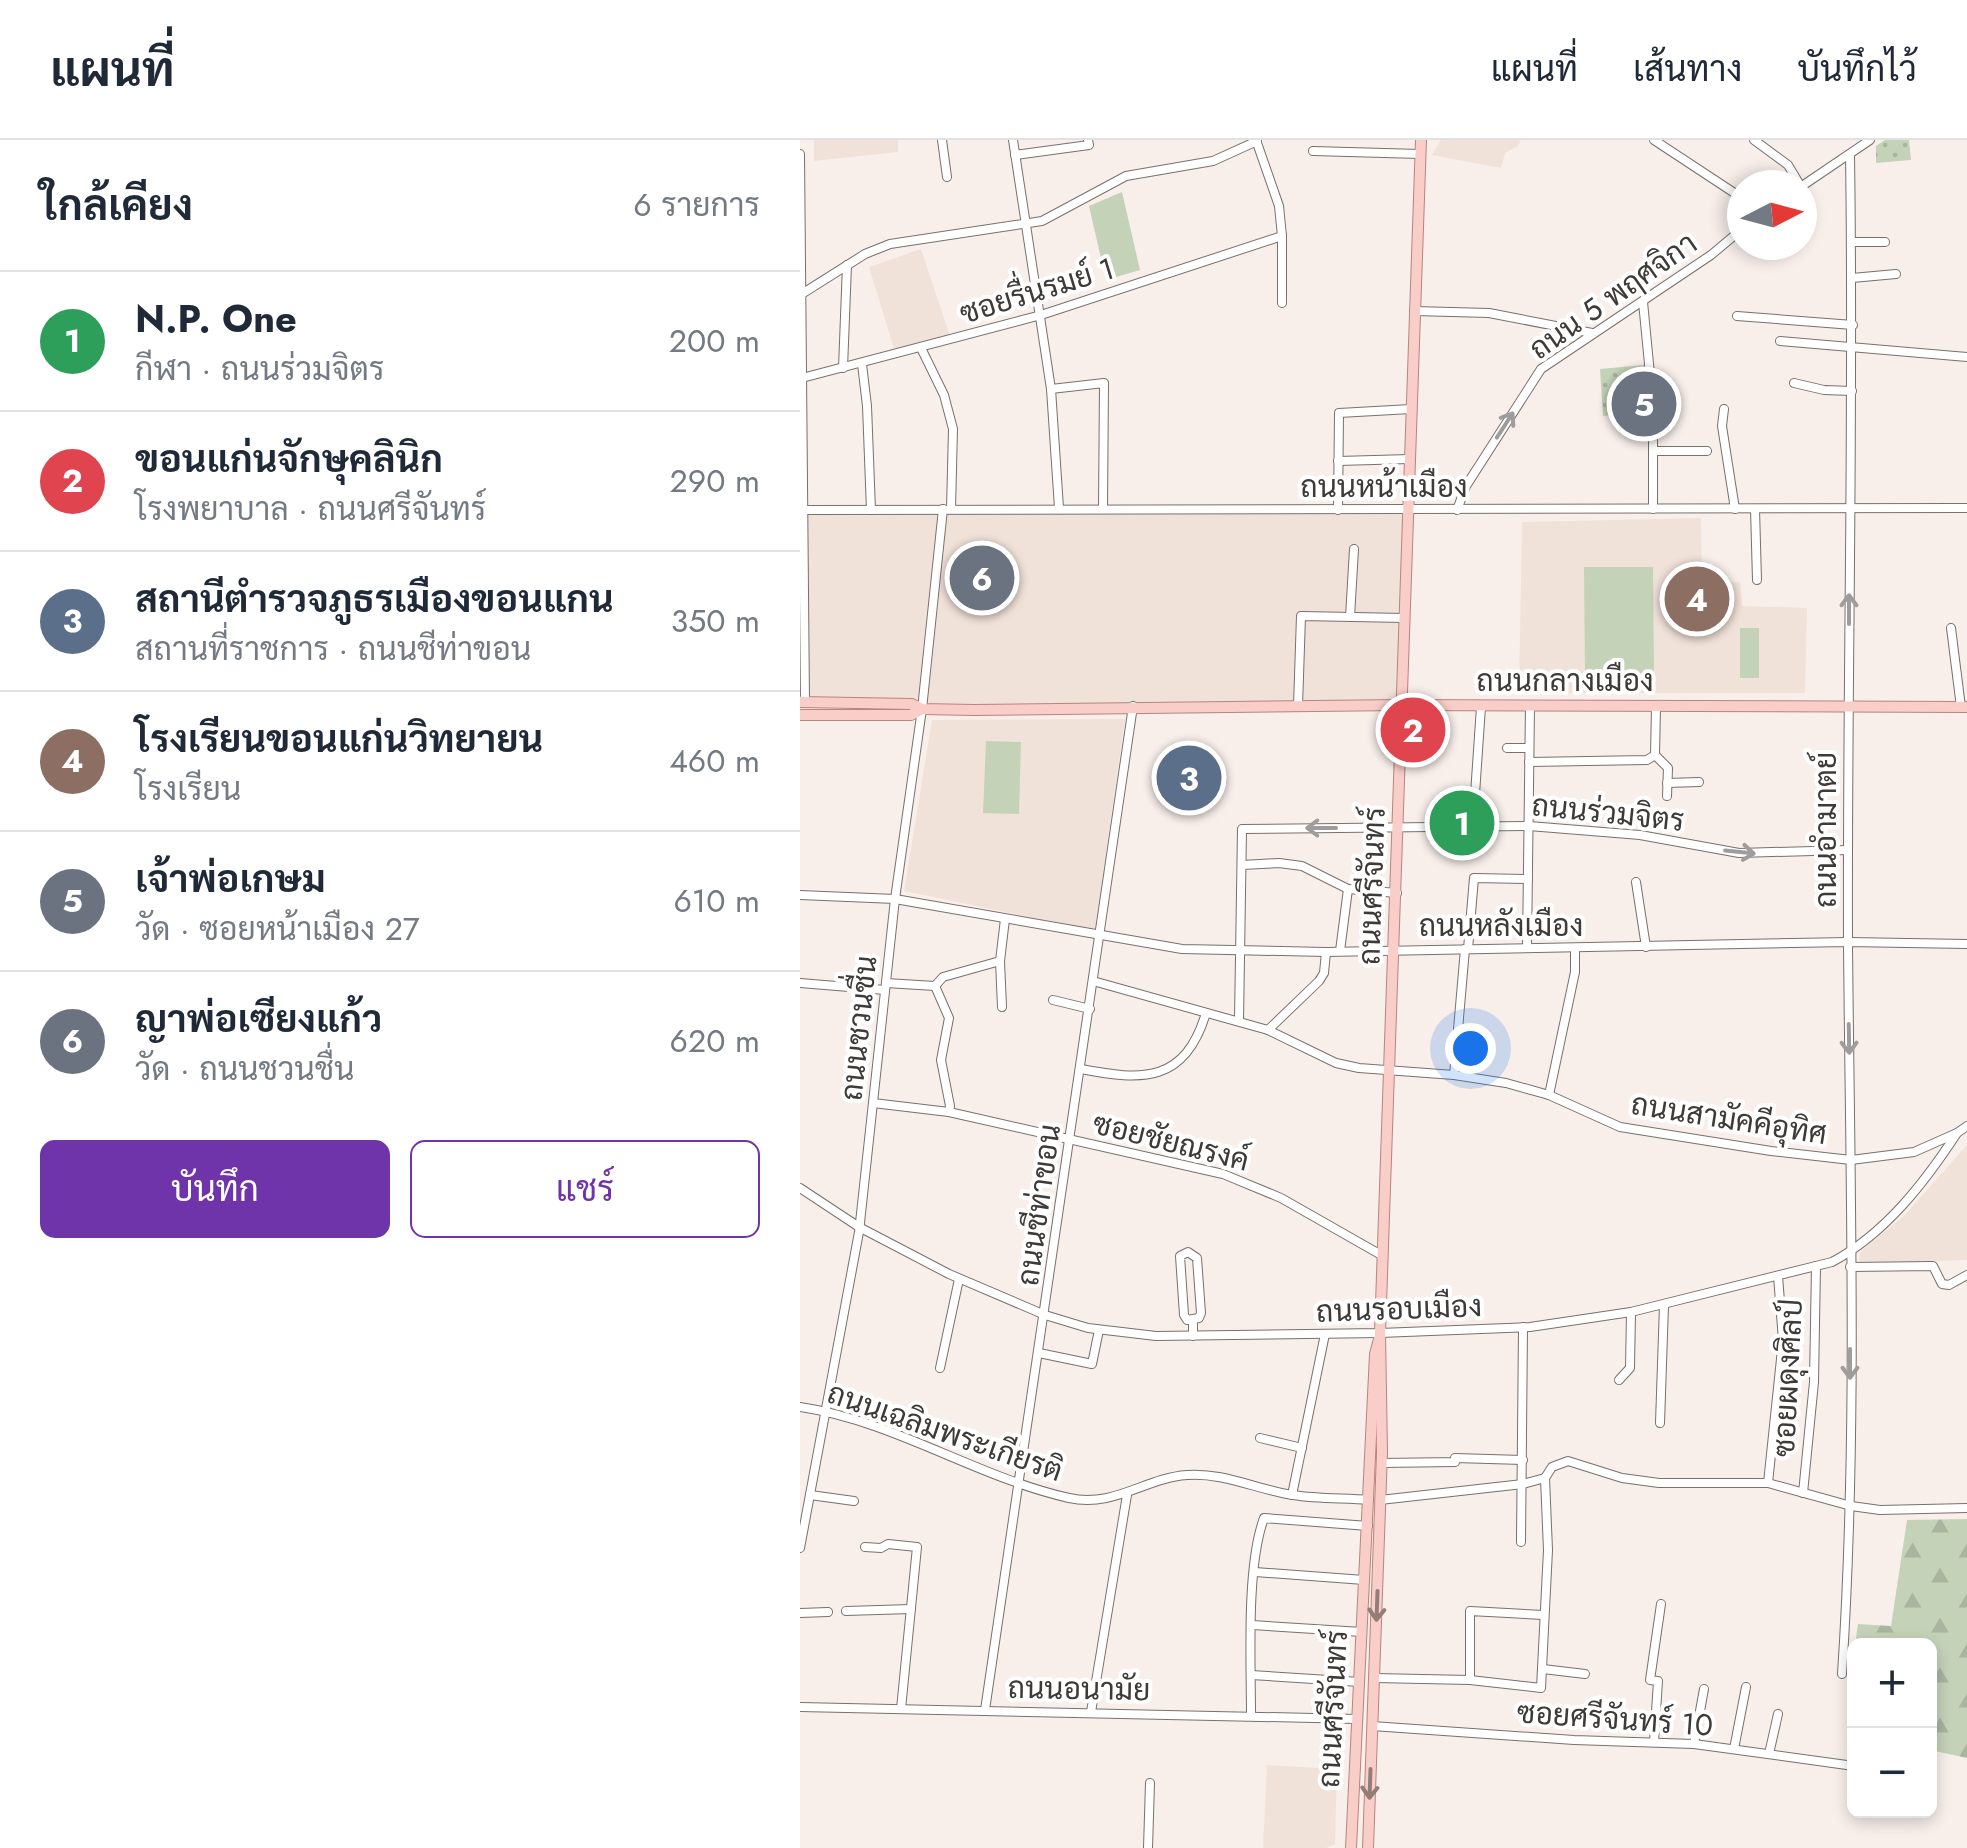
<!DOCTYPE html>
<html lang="th">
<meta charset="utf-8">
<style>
body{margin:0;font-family:Jost,Sarabun,sans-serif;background:#f6f6f7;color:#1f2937}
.controls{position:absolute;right:30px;bottom:30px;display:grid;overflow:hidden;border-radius:15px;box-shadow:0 5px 15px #0003}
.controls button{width:90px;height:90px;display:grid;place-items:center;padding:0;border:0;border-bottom:2px solid #e0e1e3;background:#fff;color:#1f2937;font:50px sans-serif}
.compass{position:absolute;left:927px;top:30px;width:90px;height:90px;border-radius:50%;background:#fff;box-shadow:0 5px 15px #0003;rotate:84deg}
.you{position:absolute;left:670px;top:908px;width:35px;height:35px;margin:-25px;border:8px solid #fff;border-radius:50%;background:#1a73e8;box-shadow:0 0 0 15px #1a73e833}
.badge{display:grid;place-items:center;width:65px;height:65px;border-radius:50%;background:#6f34aa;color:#fff;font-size:32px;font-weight:700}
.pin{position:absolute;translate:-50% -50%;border:5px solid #fff;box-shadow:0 2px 10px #0006}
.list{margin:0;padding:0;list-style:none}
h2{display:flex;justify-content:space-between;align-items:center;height:130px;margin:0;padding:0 40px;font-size:42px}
h2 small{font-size:32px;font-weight:400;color:#747a83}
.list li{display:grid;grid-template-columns:65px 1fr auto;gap:30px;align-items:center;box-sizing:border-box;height:140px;padding:0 40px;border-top:2px solid #e0e1e3}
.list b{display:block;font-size:38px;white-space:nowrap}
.list p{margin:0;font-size:32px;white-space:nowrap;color:#747a83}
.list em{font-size:32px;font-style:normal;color:#747a83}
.actions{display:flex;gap:20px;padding:30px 40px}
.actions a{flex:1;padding:22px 0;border:2px solid #6f34aa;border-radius:15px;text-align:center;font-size:35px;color:#6f34aa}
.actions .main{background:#6f34aa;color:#fff}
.map{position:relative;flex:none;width:1167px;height:1708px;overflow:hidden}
header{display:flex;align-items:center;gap:60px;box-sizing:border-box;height:140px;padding:0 50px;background:#fff;border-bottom:2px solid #e0e1e3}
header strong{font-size:48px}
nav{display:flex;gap:55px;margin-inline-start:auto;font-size:35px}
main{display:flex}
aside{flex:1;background:#fff}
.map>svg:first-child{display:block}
</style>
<header>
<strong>แผนที่</strong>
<nav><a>แผนที่</a><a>เส้นทาง</a><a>บันทึกไว้</a></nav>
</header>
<main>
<aside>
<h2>ใกล้เคียง<small>6 รายการ</small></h2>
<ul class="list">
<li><span class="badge" style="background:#2e9e5b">1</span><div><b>N.P. One</b><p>กีฬา · ถนนร่วมจิตร</p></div><em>200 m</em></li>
<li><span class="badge" style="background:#e0444e">2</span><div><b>ขอนแก่นจักษุคลินิก</b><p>โรงพยาบาล · ถนนศรีจันทร์</p></div><em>290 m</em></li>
<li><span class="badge" style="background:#5c6f8a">3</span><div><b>สถานีตำรวจภูธรเมืองขอนแกน</b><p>สถานที่ราชการ · ถนนชีท่าขอน</p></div><em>350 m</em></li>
<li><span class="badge" style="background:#8d6e63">4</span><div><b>โรงเรียนขอนแก่นวิทยายน</b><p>โรงเรียน</p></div><em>460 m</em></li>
<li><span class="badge" style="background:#6b7280">5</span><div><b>เจ้าพ่อเกษม</b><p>วัด · ซอยหน้าเมือง 27</p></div><em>610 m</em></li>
<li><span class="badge" style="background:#6b7280">6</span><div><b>ญาพ่อเซียงแก้ว</b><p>วัด · ถนนชวนชื่น</p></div><em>620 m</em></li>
</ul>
<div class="actions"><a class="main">บันทึก</a><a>แชร์</a></div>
</aside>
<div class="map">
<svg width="1167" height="1708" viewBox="0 0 1167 1708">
<defs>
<pattern id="green-dots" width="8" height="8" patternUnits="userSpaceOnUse" patternTransform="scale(2.5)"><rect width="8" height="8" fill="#c4d2b8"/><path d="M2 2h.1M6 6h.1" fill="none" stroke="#a9b59f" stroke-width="1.8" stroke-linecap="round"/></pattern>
<pattern id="forest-firs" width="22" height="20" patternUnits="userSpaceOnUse" patternTransform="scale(2.5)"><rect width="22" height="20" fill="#c4d2b8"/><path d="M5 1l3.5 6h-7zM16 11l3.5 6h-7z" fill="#a9b59f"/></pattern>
</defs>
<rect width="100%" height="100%" fill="#f8efeb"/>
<g fill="#f1e2d9">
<polygon points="14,0 98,0 98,12 14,21"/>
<polygon points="641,0 721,0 718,6 705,13 701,28 632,15"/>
<polygon points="121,109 150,196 95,212 69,127"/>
<polygon points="3,370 608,371 602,565 174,570 7,559"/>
<polygon points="901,378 902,442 940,442 942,466 1007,468 1005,553 719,553 722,382"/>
<polygon points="325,579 295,791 104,751 132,580"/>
<polygon points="1167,1005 1167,1120 1059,1124 1060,1112 1105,1075"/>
<polygon points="467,1625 537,1629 535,1704 526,1708 463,1708"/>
</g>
<g fill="url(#green-dots)">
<polygon points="1085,0 1109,0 1111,20 1076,23 1076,6"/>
<polygon points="844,225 845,235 841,238 848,272 803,276 800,229"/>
</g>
<polygon fill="url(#forest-firs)" points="1167,1379 1167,1618 1130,1610 1130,1506 1055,1505 1058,1484 1091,1486 1107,1380"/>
<g fill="#c4d2b8">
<polygon points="322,52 340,130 306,140 289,66"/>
<polygon points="784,427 853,427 854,537 785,537"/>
<rect x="940" y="488" width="19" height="50"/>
<polygon points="186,601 221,602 219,674 183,673"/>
</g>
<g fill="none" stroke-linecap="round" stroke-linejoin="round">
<defs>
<g id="minor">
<polyline points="142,0 147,37"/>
<polyline points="213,0 251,249 259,368"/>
<polyline points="456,0 479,66 482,96 482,163"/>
<polyline points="854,0 942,58"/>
<polyline points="954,0 988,25 1000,45"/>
<polyline points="513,11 620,14"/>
<polyline points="0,14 5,562"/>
<polyline points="215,15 289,5 288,0"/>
<polyline points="1002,46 1070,0"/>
<polyline points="1051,102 1085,102"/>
<polyline points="1052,138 1096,134"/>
<polyline points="0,155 65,114 90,104 242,81 326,36 413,21 457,1"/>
<polyline points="843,162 853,265 853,369"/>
<polyline points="614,171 689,173 792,193"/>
<polyline points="937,176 1053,185"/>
<polyline points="980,201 1167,217"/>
<polyline points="121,208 144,255 153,289 151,369"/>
<polyline points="62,224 67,266 71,370"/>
<polyline points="43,228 47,125"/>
<polyline points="2,238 241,175 482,96"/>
<polyline points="994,243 1024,250 1052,251"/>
<polyline points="251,249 304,243 303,368"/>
<polyline points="924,269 922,286 935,369"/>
<polyline points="853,311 907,311"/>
<polyline points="538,321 610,319"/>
<polyline points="955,369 957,440"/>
<polyline points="0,370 1167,368"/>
<polyline points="538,370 539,273 611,269"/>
<polyline points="657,370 666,346 741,229 911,115 942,89"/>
<polyline points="550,477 554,409"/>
<polyline points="1151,488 1161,567"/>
<polyline points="498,566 501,476 605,478"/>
<polyline points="707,608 729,608"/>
<polyline points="855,615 868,628 867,656"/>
<polyline points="729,622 847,620 855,615 856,567"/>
<polyline points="867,643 899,642"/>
<polyline points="675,654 681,567"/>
<polyline points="442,725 479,723 502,726 548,749 597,753"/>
<polyline points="836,742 846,807"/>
<polyline points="0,755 95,759 382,809 526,812 1048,802 1167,804"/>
<polyline points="727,808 730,566"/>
<polyline points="668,809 674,738 728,739"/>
<polyline points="540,811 548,749"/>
<polyline points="293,841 468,890 536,923 559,928 654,935 706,943 749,955 820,987 971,1011 1051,1020 1114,1012 1157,993"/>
<polyline points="0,843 85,850"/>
<polyline points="86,843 135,846 143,837 200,821"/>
<polyline points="135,846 149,878 141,920 150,966 149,972"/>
<polyline points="253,860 290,869"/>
<polyline points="202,867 200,821 205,779"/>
<polyline points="439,881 442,689 729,686 840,695 939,713 1048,710"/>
<polyline points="468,890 519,841 524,833 526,812"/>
<path d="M281,929c62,12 104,14 125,-56"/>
<polyline points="654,935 665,809"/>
<polyline points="749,955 775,832 775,808"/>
<polyline points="73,963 149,972 423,1034 481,1058 583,1116"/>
<path d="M0,1048l59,39 90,47 96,41 43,13 68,8 224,-3 150,-6 101,-15 201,-50c53,-28 93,-80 125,-129l10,-7"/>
<polyline points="1050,1127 1133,1126 1142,1144 1149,1145 1167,1135"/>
<polyline points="393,1196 393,1179 387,1180 384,1175 380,1116 388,1112 397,1118 401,1173 399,1178 393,1179"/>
<polyline points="239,1213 292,1224 299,1190"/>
<polyline points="140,1228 159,1139"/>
<polyline points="819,1240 830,1228 831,1172"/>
<path d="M0,1267c95,14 176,70 269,91 45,10 76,-20 118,-23 36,-3 71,15 106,20 25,4 51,3 76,5"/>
<polyline points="860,1283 864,1165"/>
<polyline points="460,1298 502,1308"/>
<polyline points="581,1323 655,1322 655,1318 723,1320"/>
<polyline points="968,1343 983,1200 978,1136"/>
<polyline points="1003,1353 1014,1242 1016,1126"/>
<polyline points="10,1355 54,1361"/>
<polyline points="492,1355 525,1194"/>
<polyline points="580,1360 723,1344 745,1338 752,1327 768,1321 822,1338 859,1343 968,1343 1051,1366 1080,1370 1167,1368"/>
<polyline points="721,1402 723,1187"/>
<polyline points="65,1407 81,1408 88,1404 117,1407 101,1569"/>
<polyline points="0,1408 59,1092 95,759 122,569 143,369"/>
<polyline points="455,1432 564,1440"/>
<polyline points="46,1471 111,1469"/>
<polyline points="0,1473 28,1472"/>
<polyline points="452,1485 562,1492"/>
<polyline points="743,1529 785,1534"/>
<path d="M1042,1534c16,-243 8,-488 6,-732 -1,-263 6,-525 2,-787"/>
<polyline points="451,1535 560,1542"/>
<polyline points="575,1538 670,1540 741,1548 748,1410 745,1338"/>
<polyline points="670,1540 670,1471 743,1475"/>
<polyline points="0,1567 558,1579"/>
<polyline points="185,1570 333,566"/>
<polyline points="291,1572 327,1355"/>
<path d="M451,1575c0,-54 -5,-148 13,-197l104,8"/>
<polyline points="572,1586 774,1600 894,1604 1054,1626"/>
<polyline points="854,1602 858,1541 850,1540 861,1464"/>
<polyline points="894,1604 904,1549"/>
<polyline points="934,1609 946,1547"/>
<polyline points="969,1614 978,1574"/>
<polyline points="348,1708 350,1643"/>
</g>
<g id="major">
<polyline points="0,562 112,564 122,569 174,570 602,565 1167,567"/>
<polyline points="0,575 111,575 122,569"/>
<polyline points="551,1708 575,1214 579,1199"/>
<polyline points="568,1708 582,1312 580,1193 621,0"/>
</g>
</defs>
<use href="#minor" stroke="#78706c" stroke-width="10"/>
<use href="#major" stroke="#b5857e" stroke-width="12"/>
<use href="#minor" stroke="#fff" stroke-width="8"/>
<use href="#major" stroke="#f9cec8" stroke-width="10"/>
</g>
<defs><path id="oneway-shaft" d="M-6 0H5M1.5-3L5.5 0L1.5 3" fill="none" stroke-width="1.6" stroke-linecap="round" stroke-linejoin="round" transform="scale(2.5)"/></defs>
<g stroke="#9e9c9c">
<use href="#oneway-shaft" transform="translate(705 285) rotate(-57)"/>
<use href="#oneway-shaft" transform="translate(1049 469) rotate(-90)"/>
<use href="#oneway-shaft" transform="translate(521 688) rotate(180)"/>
<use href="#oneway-shaft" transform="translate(940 712) rotate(6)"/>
<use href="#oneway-shaft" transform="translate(1049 899) rotate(89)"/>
<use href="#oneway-shaft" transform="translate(1050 1224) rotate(90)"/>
</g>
<g stroke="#927d79">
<use href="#oneway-shaft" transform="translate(577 1466) rotate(92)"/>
<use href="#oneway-shaft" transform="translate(570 1644) rotate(92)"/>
</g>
<g text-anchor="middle" stroke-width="8" stroke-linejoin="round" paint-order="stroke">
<g font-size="30" fill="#3d3a38" stroke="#fff">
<text transform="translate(237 151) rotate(-17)" y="10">ซอยรื่นรมย์ 1</text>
<text transform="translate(813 156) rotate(-35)" y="10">ถนน 5 พฤศจิกา</text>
<text x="584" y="357">ถนนหน้าเมือง</text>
<text x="765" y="551">ถนนกลางเมือง</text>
<text transform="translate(808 673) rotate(6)" y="10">ถนนร่วมจิตร</text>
<text transform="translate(1026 690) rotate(-90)" y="10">ถนนอำมาตย์</text>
<text transform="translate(572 746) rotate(-88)" y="10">ถนนศรีจันทร์</text>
<text x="701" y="796">ถนนหลังเมือง</text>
<text transform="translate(59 888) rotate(-84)" y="10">ถนนชวนชื่น</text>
<text transform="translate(929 979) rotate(9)" y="10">ถนนสามัคคีอุทิศ</text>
<text transform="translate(371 1002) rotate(14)" y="10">ซอยชัยณรงค์</text>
<text transform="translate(239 1065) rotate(-82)" y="10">ถนนชีท่าขอน</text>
<text transform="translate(599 1169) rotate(-2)" y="10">ถนนรอบเมือง</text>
<text transform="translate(988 1238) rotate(-87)" y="10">ซอยผดุงศิลป์</text>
<text transform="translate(145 1292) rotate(19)" y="10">ถนนเฉลิมพระเกียรติ</text>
<text transform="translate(279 1549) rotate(1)" y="10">ถนนอนามัย</text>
<text transform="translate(533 1569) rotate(-87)" y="10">ถนนศรีจันทร์</text>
<text transform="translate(815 1579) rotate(4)" y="10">ซอยศรีจันทร์ 10</text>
</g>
</g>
</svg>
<div class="controls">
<button>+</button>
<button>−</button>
</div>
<svg class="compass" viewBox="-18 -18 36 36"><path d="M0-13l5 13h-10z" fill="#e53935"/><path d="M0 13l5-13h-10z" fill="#747a83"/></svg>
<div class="you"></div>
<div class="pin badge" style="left:662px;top:683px;background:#2e9e5b">1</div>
<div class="pin badge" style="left:613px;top:590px;background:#e0444e">2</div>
<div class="pin badge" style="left:389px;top:638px;background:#5c6f8a">3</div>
<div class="pin badge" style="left:897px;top:459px;background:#8d6e63">4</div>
<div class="pin badge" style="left:844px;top:264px;background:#6b7280">5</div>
<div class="pin badge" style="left:182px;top:438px;background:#6b7280">6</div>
</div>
</main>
